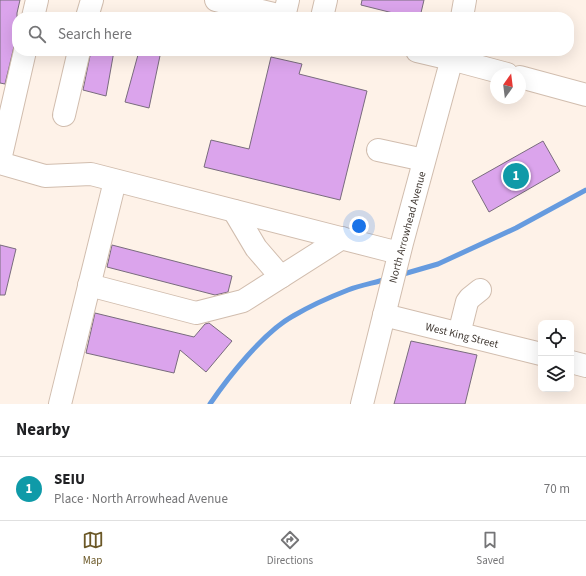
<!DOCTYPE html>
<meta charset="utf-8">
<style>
body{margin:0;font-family:"Source Sans 3",sans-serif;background:#f2f2f2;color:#202124}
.controls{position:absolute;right:12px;bottom:12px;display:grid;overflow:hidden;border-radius:8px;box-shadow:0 4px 16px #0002}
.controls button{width:36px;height:36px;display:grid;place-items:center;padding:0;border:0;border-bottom:1px solid #e0e0e0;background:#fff;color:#202124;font:20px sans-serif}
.compass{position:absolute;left:490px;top:68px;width:36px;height:36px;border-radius:50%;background:#fff;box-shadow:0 4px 16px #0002;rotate:14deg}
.you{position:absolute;left:359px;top:226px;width:14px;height:14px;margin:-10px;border:3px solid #fff;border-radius:50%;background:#1a73e8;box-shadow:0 0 0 6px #1a73e833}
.badge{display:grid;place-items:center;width:26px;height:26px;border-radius:50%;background:#6b5827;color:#fff;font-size:13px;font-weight:700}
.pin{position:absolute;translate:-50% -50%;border:2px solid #fff;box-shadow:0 1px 4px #0006}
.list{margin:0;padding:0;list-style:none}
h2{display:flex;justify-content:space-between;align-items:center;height:52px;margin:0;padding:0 16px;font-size:17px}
h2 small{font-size:13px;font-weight:400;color:#757577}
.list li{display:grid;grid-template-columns:26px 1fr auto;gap:12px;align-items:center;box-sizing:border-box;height:64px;padding:0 16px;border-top:1px solid #e0e0e0}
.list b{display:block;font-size:15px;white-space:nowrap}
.list p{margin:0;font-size:13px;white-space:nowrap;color:#757577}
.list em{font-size:13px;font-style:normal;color:#757577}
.icon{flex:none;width:22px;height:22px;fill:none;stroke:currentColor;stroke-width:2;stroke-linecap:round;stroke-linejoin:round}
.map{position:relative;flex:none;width:586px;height:404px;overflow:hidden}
.search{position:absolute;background:#fff;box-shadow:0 4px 16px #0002;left:12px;right:12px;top:12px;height:44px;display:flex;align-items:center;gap:10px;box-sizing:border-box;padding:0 14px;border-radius:16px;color:#757577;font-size:15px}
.sheet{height:116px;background:#fff}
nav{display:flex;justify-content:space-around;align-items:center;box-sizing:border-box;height:56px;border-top:1px solid #e0e0e0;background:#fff;font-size:11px;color:#757577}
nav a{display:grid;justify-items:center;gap:2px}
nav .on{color:#6b5827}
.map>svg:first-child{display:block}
</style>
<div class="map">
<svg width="586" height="404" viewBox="0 0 586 404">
<rect width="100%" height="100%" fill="#fef2e8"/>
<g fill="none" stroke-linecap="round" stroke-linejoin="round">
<g stroke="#669bdf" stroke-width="5">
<polyline points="400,275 438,264 516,228 586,190"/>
<path d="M210,404c19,-28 54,-72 83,-88 17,-10 37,-19 55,-26 13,-5 26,-7 39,-11"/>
</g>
</g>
<g fill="#dba4ec" stroke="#796c7d">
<polygon points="0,0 20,0 17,13 17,34 5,84 0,83"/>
<polygon points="362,0 424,0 420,17 409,17 361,5"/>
<polygon points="91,51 114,51 106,96 83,90"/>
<polygon points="139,51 161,51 149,108 125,102"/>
<polygon points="271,57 302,64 299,74 367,91 340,200 204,167 211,140 249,149"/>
<polygon points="543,141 560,171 489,212 472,181"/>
<polygon points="0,245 16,249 5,295 0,295"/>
<polygon points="112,245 232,276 228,292 215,295 107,267"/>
<polygon points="95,313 194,337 205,324 209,323 232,341 206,372 180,350 174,373 86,353"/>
<polygon points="411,341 477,355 465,404 394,404"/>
</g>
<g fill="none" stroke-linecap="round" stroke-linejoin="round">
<defs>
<g id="minor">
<polyline points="33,17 37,0"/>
<polyline points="87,17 92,0"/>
<polyline points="284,17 288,0"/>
<polyline points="322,17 326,0"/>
<polyline points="451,59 507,74"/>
<polyline points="520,77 586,95"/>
<polyline points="64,115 79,51"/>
<polyline points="378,150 424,160"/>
<polyline points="0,160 25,51"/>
<polyline points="0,163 45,176 91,174 399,253"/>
<polyline points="234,211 256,248 281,277"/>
<polyline points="89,285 196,313 243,301 342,238"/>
<polyline points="384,315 541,354"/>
<polyline points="459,334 467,302 470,298 480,290"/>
<polyline points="571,362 586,366"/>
<polyline points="60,404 115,181"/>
</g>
<g id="major">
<polyline points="216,0 286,17"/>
<polyline points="462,17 465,0"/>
<polyline points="417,51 451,59"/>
<polyline points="362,404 402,243 454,51"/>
</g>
</defs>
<use href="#minor" stroke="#d1bdae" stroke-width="24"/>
<use href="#major" stroke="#d1bdae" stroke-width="24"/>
<use href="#minor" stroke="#fff" stroke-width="22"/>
<use href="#major" stroke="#fff" stroke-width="22"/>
</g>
<g text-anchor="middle" stroke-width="3" stroke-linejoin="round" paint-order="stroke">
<g font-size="11" fill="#423a34" stroke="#fff">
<text transform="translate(407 227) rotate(-75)" y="4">North Arrowhead Avenue</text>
<text transform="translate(462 335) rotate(14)" y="4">West King Street</text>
</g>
</g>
</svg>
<div class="controls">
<button><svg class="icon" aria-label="locate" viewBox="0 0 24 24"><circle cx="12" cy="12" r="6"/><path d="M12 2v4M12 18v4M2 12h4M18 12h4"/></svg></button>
<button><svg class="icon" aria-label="layers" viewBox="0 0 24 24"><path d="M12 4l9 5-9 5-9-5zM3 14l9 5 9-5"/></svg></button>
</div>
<svg class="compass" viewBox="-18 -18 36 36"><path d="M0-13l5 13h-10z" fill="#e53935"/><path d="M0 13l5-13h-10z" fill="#757577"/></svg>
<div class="you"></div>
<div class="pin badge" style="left:516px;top:176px;background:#0f9aa8">1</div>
<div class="search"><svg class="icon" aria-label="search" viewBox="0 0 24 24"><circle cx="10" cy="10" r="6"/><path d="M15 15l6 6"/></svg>Search here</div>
</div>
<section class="sheet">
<h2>Nearby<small></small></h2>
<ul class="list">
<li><span class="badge" style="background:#0f9aa8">1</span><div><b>SEIU</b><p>Place · North Arrowhead Avenue</p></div><em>70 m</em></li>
</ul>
</section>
<nav>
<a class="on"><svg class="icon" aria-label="map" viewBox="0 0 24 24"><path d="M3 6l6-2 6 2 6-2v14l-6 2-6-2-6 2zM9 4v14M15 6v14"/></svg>Map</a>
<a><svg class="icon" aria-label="directions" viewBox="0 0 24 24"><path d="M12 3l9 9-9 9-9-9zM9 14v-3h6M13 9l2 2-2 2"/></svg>Directions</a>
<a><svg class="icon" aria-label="saved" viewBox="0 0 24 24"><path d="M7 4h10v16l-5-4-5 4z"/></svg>Saved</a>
</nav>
